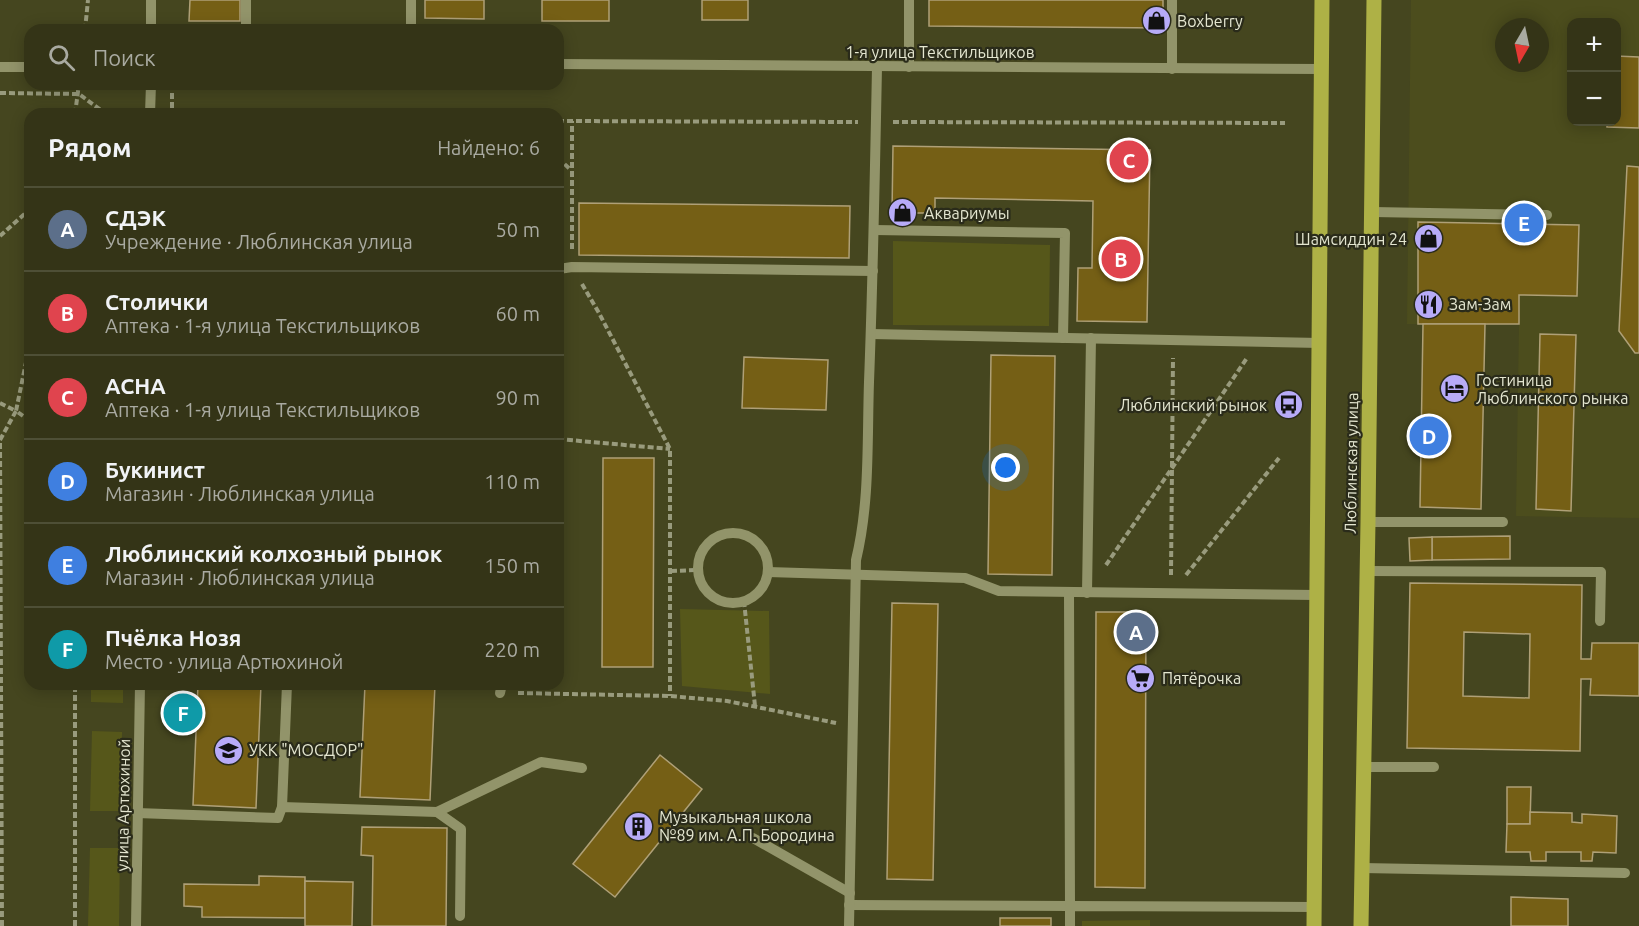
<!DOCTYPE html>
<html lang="ru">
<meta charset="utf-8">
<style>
body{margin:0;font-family:Ubuntu,sans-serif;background:#3f3f24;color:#f1f3f6}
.controls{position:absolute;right:18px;top:18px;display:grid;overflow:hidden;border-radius:12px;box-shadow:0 3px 15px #0003}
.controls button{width:54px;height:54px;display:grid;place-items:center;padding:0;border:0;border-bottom:2px solid #4e4f36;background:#343417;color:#f1f3f6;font:30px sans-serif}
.compass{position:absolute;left:1495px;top:18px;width:54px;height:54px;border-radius:50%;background:#343417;box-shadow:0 3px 15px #0003;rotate:189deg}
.you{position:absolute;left:1006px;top:468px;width:21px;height:21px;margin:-15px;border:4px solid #fff;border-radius:50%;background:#1a73e8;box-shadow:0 0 0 9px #1a73e833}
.badge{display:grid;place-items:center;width:39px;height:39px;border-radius:50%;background:#b7abf8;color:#fff;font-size:20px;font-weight:700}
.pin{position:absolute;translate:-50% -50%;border:3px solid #fff;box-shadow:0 2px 6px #0006}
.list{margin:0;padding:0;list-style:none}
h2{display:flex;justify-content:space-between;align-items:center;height:78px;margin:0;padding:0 24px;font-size:26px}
h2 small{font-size:20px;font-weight:400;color:#a9aaa1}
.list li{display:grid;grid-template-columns:39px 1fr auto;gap:18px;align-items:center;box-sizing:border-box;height:84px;padding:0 24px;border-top:2px solid #4e4f36}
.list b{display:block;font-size:22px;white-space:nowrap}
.list p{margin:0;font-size:20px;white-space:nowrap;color:#a9aaa1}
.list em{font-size:20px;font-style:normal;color:#a9aaa1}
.icon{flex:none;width:33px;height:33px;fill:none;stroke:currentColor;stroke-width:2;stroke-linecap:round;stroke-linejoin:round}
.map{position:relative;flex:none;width:1639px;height:926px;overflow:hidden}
.search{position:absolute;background:#343417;box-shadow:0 3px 15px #0003;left:24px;top:24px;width:540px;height:66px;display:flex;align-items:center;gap:15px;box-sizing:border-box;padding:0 21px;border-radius:18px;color:#a9aaa1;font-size:22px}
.panel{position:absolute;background:#343417;box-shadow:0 3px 15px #0003;left:24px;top:108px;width:540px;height:582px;border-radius:18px}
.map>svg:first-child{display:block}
</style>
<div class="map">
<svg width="1639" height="926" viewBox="0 0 1639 926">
<rect width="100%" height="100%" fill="#45461f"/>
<path fill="#4c4d1d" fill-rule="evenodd" d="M1411,0h228v518l-123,-2 3,-192h-112zM1572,22h44v100h-44zM1504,27h36v36h-36z"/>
<g fill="#56571a">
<polygon points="893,241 1050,245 1049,326 893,325"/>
<polygon points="680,609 769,611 770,694 682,686"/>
<polygon points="91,684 123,684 123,703 91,702"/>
<polygon points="92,731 122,732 121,811 90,811"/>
<polygon points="90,848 120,848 119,926 88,926"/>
<polygon points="1150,920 1150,926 1082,926 1082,921"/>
</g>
<g fill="#755f15" stroke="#afa077" stroke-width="1.5" fill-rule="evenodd">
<polygon points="190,0 240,0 240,21 189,21"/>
<polygon points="425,0 484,0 484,19 425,18"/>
<rect x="542" y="0" width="67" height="21"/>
<rect x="702" y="0" width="46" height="20"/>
<polygon points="929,0 1163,0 1163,28 929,26"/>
<polygon points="1616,56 1639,57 1639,128 1607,127 1607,122 1616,122"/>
<polygon points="893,146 1150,150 1147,322 1077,321 1078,268 1092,268 1093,201 935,198 935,213 892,213"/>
<polygon points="1627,166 1639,167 1639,353 1635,353 1619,331"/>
<polygon points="579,203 850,206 849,258 579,255"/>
<polygon points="1418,222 1579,225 1577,296 1519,295 1519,324 1418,324"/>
<polygon points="1423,324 1485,324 1481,509 1420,507"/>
<polygon points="1540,334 1576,335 1571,511 1536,509"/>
<polygon points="991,355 1055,356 1052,575 988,574"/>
<polygon points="744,357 828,360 826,410 742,408"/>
<polygon points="603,458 654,458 653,667 602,667"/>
<polygon points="1510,536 1510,559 1432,560 1432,537"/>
<polygon points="1432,537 1432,560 1410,561 1409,538"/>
<path d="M1410,583l172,2 -1,74h10l1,-16h47v53l-49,-1 1,-16h-10l-1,72 -173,-3zM1464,632l66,2 -1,64 -66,-2z"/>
<polygon points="892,603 938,604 933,880 887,879"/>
<polygon points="1096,612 1146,612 1145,888 1095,887"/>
<polygon points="198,684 261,684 256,808 193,805"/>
<polygon points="365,684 435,684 430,800 360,797"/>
<polygon points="660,755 702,789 615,897 573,864"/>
<polygon points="1507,787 1531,787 1530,824 1507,824"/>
<polygon points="1530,812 1572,813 1572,822 1582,823 1582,814 1617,816 1616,853 1593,852 1592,861 1581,861 1581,852 1546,852 1546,861 1531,861 1530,852 1506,852 1507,824 1530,824"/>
<polygon points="362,827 447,828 446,926 372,926 373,856 361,855"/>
<polygon points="259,876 305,877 305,918 202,917 202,907 184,906 184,884 259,885"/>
<polygon points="305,881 353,882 352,926 305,926"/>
<polygon points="1511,897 1568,899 1568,926 1511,926"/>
<rect x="1000" y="918" width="51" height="8"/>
</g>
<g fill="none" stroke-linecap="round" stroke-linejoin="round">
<g stroke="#999b7d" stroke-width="4" stroke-dasharray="6 3" stroke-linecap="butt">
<polyline points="85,30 88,0"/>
<polyline points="172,84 172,114"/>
<polyline points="0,93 79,94 106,114"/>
<polyline points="75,114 79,84"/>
<polyline points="558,121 858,122"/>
<polyline points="893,122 1285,123"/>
<polyline points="558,158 571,170"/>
<polyline points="0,236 30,209"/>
<polyline points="572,249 572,121"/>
<polyline points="582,284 599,313 670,449 670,696"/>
<polyline points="30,343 16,411 30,421"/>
<polyline points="0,403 16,411 0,440 2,926"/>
<polyline points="558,439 670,449"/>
<polyline points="1106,565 1247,358"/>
<polyline points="671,571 698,570"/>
<polyline points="1171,575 1173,358"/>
<polyline points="1186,575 1279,458"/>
<polyline points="744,601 755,706"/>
<polyline points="518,693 670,696 727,701 836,723"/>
<polyline points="75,926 75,684"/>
</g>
<g stroke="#92946a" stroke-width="10">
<polyline points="909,0 909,67"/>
<polyline points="151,30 151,0"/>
<polyline points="246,30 246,0"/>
<polyline points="411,30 411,0"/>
<polyline points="558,64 1321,69"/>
<polyline points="0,67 30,67"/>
<polyline points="1172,69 1172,0"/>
<polyline points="150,114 151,84"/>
<polyline points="1373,212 1547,215"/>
<polyline points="874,230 1065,233 1063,338"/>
<polyline points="558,325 559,269 572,267 873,271"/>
<polyline points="871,334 1320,343"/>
<polyline points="1368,522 1503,522"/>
<circle cx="733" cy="568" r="35"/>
<polyline points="1367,571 1601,572 1600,621"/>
<polyline points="768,572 965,578 999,591 1317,595"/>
<polyline points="1087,593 1091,338"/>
<polyline points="500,693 502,684"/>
<polyline points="1364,767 1434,767"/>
<polyline points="282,807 287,684"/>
<polyline points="437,812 461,829 460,916"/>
<polyline points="137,813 278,818 282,807 437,812 541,762 582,768"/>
<polyline points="753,838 850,893"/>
<polyline points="1362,868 1625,873"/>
<polyline points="849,905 1070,906 1069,593"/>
<polyline points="136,926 140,684"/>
<path d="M849,926l7,-366c14,-58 11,-119 13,-178 4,-105 6,-210 8,-315"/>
<polyline points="1070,926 1070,906 1314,907"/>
</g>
<g stroke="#aeb146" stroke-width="15">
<polyline points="1314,926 1322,0"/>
<polyline points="1361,926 1368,522 1374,0"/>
</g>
</g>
<defs>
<symbol id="shop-disc" viewBox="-11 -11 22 22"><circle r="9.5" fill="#b7abf8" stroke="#2a2b1a"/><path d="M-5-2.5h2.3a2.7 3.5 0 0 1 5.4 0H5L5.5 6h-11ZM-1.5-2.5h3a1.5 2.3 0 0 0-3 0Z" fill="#111"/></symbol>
<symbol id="restaurant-disc" viewBox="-11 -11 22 22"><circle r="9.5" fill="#b7abf8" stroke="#2a2b1a"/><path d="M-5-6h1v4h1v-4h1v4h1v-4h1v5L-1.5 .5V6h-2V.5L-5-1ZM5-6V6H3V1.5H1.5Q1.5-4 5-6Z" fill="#111"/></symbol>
<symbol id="hotel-disc" viewBox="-11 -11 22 22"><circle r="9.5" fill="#b7abf8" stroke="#2a2b1a"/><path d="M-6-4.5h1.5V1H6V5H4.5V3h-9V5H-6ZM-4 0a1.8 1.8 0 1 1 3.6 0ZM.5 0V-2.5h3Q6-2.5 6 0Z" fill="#111"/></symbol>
<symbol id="bus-disc" viewBox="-11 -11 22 22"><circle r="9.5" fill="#b7abf8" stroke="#2a2b1a"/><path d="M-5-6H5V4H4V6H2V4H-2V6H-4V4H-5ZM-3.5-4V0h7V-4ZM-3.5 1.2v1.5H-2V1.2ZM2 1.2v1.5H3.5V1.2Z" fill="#111"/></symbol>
<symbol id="supermarket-disc" viewBox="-11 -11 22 22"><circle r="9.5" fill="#b7abf8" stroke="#2a2b1a"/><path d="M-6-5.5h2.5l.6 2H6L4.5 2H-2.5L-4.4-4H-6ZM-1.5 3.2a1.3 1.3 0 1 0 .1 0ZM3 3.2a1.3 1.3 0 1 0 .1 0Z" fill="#111"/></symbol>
<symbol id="university-disc" viewBox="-11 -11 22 22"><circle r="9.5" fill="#b7abf8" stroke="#2a2b1a"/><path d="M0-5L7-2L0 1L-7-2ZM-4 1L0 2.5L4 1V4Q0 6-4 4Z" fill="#111"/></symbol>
<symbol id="building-disc" viewBox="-11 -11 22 22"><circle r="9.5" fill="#b7abf8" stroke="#2a2b1a"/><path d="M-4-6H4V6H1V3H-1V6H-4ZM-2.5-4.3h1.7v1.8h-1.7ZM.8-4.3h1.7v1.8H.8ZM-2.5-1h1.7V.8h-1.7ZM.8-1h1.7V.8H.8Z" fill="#111"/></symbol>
</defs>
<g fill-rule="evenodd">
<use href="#shop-disc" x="1140" y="4" width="33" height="33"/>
<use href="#shop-disc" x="886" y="196" width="33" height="33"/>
<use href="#shop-disc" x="1412" y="222" width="33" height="33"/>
<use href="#restaurant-disc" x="1412" y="288" width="33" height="33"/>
<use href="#hotel-disc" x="1438" y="372" width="33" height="33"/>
<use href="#bus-disc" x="1272" y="388" width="33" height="33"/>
<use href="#supermarket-disc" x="1124" y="662" width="33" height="33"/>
<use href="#university-disc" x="212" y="734" width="33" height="33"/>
<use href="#building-disc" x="622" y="810" width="33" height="33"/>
</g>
<g text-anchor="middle" stroke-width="4.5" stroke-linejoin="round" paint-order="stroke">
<g font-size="16" fill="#e4e6d0" stroke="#2a2b1a" text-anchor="start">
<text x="1177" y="27">Boxberry</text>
<text x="924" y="219">Аквариумы</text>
<text x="1407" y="245" text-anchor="end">Шамсиддин 24</text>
<text x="1449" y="310">Зам-Зам</text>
<text x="1476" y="386">Гостиница<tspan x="1476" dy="18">Люблинского рынка</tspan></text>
<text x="1267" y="411" text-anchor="end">Люблинский рынок</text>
<text x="1162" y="684">Пятёрочка</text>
<text x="249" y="756">УКК "МОСДОР"</text>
<text x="659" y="823">Музыкальная школа<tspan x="659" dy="18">№89 им. А.П. Бородина</tspan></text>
</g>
<g font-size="16" fill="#e4e6d0" stroke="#2a2b1a">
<text x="940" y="58">1-я улица Текстильщиков</text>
<text transform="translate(1351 463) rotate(-89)" y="6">Люблинская улица</text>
<text transform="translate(123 805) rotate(-89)" y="6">улица Артюхиной</text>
</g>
</g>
</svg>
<div class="controls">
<button>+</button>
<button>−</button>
</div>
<svg class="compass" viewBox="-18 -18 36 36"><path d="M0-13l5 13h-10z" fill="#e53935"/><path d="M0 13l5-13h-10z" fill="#a9aaa1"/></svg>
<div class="you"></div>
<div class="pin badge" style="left:1136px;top:632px;background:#5c6f8a">A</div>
<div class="pin badge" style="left:1121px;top:259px;background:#e0444e">B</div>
<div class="pin badge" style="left:1129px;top:160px;background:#e0444e">C</div>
<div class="pin badge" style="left:1429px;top:436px;background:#3f7fe0">D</div>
<div class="pin badge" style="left:1524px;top:223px;background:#3f7fe0">E</div>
<div class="pin badge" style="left:183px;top:713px;background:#0f9aa8">F</div>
<div class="search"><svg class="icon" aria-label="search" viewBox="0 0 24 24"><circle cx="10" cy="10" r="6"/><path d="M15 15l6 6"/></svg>Поиск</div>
<section class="panel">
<h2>Рядом<small>Найдено: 6</small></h2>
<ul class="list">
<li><span class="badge" style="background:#5c6f8a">A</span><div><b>СДЭК</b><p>Учреждение · Люблинская улица</p></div><em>50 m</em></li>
<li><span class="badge" style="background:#e0444e">B</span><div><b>Столички</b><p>Аптека · 1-я улица Текстильщиков</p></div><em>60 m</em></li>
<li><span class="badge" style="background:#e0444e">C</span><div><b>АСНА</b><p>Аптека · 1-я улица Текстильщиков</p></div><em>90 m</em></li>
<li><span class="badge" style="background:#3f7fe0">D</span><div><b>Букинист</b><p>Магазин · Люблинская улица</p></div><em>110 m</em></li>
<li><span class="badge" style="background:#3f7fe0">E</span><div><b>Люблинский колхозный рынок</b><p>Магазин · Люблинская улица</p></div><em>150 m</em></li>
<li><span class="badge" style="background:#0f9aa8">F</span><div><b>Пчёлка Нозя</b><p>Место · улица Артюхиной</p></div><em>220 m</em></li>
</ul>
</section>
</div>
